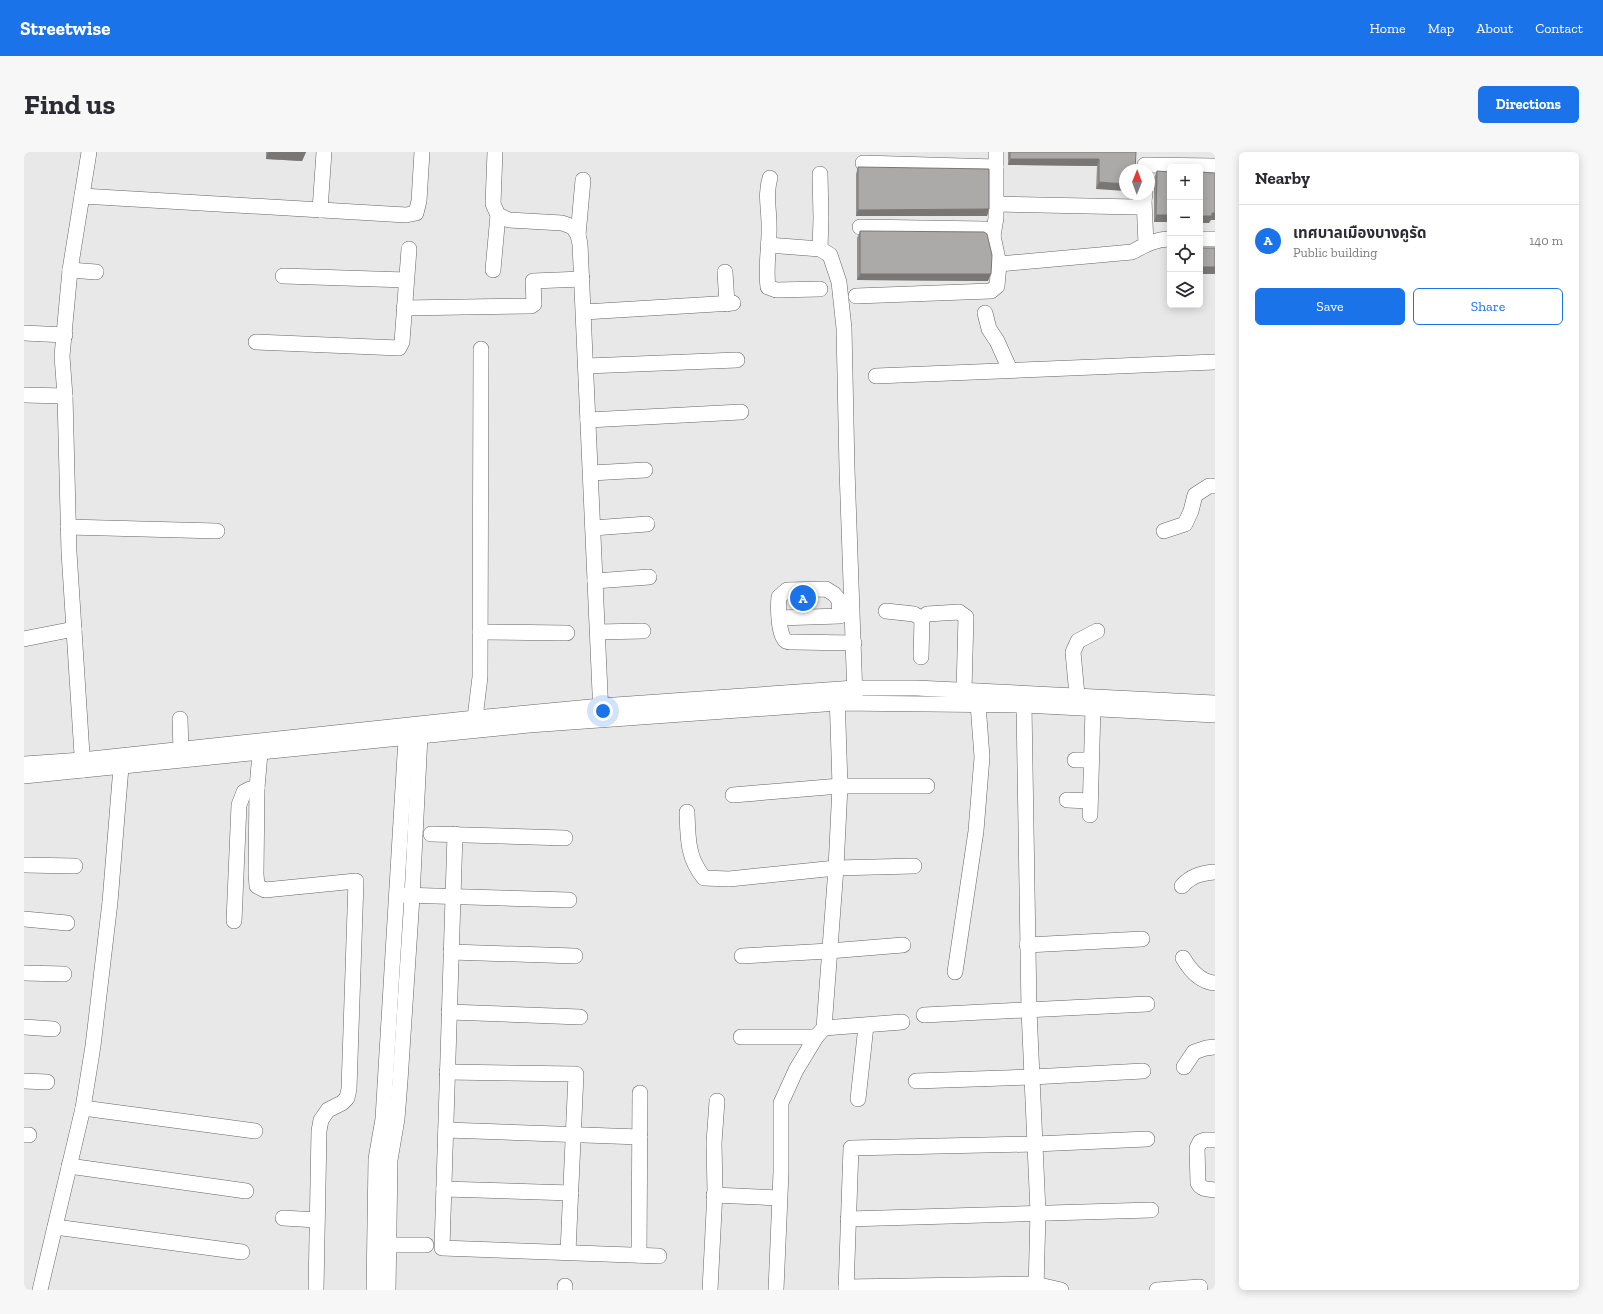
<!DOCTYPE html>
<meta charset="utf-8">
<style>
body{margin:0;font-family:"Zilla Slab","Noto Sans Thai",serif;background:#f7f7f7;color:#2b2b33}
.controls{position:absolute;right:12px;top:12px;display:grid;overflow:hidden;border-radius:6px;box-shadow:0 2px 10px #0003}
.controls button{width:36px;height:36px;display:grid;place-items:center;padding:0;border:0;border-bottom:1px solid #e1e1e2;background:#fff;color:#2b2b33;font:20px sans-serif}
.compass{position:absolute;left:1095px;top:12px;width:36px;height:36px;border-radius:50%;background:#fff;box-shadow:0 2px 10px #0003;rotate:1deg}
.you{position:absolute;left:579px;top:559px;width:14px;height:14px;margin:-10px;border:3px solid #fff;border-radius:50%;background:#1a73e8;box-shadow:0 0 0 6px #1a73e833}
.badge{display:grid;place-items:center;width:26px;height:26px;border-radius:50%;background:#1a73e8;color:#fff;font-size:13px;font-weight:700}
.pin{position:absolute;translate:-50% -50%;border:2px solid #fff;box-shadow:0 1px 4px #0006}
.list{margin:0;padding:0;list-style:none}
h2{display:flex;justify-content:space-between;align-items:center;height:52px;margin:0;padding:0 16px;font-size:17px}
h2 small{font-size:13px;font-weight:400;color:#7c7c81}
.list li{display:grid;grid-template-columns:26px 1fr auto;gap:12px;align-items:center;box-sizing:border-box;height:72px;padding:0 16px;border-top:1px solid #e1e1e2}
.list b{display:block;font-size:15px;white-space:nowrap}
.list p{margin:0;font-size:13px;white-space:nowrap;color:#7c7c81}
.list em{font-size:13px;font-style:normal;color:#7c7c81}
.actions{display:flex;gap:8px;padding:12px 16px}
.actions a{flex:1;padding:9px 0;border:1px solid #1a73e8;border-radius:6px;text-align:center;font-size:14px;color:#1a73e8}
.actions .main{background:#1a73e8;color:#fff}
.icon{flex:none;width:22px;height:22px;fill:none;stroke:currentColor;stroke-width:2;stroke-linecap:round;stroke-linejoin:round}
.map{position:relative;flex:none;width:1191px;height:1138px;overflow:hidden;border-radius:6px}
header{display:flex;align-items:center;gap:24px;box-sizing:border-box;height:56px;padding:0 20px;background:#1a73e8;color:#fff}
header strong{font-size:19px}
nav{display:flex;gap:22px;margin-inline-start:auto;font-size:14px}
.intro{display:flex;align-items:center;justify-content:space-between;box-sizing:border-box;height:96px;padding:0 24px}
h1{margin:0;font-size:28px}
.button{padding:10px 18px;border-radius:6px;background:#1a73e8;color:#fff;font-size:14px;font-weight:700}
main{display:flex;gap:24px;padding:0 24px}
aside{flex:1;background:#fff;border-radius:6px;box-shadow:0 2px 10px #0003}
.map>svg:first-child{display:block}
</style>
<header>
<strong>Streetwise</strong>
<nav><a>Home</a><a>Map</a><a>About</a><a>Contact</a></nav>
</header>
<div class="intro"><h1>Find us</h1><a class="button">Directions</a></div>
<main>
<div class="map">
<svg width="1191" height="1138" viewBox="0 0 1191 1138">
<rect width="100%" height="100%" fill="#e8e8e9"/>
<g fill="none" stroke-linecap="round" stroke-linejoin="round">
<defs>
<g id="minor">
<polyline points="471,0 469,52 474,63 485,68 538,71 549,75 554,83 556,92 577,563"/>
<polyline points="839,11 972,15"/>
<polyline points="1121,13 1191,14"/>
<path d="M746,26c-5,15 -1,31 -1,46 1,21 -4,42 -1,63l8,3 44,-1"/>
<polyline points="58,44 382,63 392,61 395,49 398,0"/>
<polyline points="1120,48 1122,92"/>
<polyline points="972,52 1112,55 1120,48 1121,42"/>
<polyline points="296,58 300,0"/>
<polyline points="554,83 559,28"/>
<polyline points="969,84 972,66 972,0"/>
<polyline points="1176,87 1191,87"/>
<polyline points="744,93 796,97 806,103 815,130 820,176 823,317 831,545"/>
<polyline points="796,97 797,66 796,22"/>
<path d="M975,112l133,-12c13,-7 24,-13 38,-13"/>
<polyline points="46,118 72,120"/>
<polyline points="469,118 474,63"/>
<polyline points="701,120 703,152"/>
<polyline points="259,124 382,128"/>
<polyline points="832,144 967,139 973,134 975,112 969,84 961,77 836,75"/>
<polyline points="380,156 507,154 510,152 509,129 558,127"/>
<polyline points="560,160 709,151"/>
<polyline points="961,161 965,177 973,189 986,218"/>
<polyline points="0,181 41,183"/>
<polyline points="232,190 375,196 378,190 385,97"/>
<polyline points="562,214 713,208"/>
<polyline points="852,224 1191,210"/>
<polyline points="0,243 41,244"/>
<polyline points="564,268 717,260"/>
<polyline points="567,321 621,318"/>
<polyline points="44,375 193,379"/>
<polyline points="569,376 623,372"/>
<polyline points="1140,379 1161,372 1167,359 1171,343 1185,334 1191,334"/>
<polyline points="571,429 625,425"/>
<polyline points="862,459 890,462 898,467"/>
<path d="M755,466l61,-2 -1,-16 -5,-6 -8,-5 -39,1 -8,7c-1,8 -1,39 7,44 2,1 5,1 7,1l61,1"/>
<polyline points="456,480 543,481"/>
<polyline points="574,480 619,479"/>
<polyline points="0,487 50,477"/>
<polyline points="897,505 898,467 903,462 935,460 942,465 940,538"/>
<polyline points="1053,543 1049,500 1054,489 1073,479"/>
<polyline points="1000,553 1005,858 1014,1060 1012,1138"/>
<polyline points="451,566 456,525 457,197"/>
<polyline points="156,567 157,598"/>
<polyline points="236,601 233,636 232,722 233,734 241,738 332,729 325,937 323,946 318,951 304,958 297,968 295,979 292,1138"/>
<polyline points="1051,608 1067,608"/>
<polyline points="0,612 58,608 451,566 577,554 831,536 892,536 954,539 1191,551"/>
<polyline points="59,618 45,400 41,244 38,204 46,118 65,0"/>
<polyline points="0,624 505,573 814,551 1000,553 1191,563"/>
<polyline points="709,643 816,634 903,634"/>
<polyline points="1043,648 1066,649"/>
<path d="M663,660c1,26 0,45 17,66l25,1 107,-11 78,-2"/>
<polyline points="1066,663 1069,556"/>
<polyline points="407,682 541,686"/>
<polyline points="431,682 418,1096 635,1104"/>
<polyline points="0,713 51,714"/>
<path d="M1158,734c9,-10 19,-13 33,-14"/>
<polyline points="378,743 545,748"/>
<polyline points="0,767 43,771"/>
<polyline points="210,769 215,653 220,640 226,637 233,636"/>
<polyline points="1003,793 1118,787"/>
<polyline points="427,800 551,804"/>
<polyline points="718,804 805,799 879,793"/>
<path d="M1159,806c7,12 17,24 32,25"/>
<polyline points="931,820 952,679 958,605 954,552"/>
<polyline points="0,821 40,822"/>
<polyline points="425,860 556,865"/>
<polyline points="900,863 1123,852"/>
<polyline points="0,875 29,877"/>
<polyline points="800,876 878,870"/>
<polyline points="717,885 792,885"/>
<polyline points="1160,915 1170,900 1182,896 1191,895"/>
<polyline points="423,920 552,922 544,1100"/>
<polyline points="0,929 23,930"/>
<polyline points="892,929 1008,925 1119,919"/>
<polyline points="834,947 842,874"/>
<polyline points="59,956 231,979"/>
<polyline points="422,978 616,985"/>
<polyline points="0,983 5,983"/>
<path d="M1191,988h-10l-5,2 -3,6 1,35c4,7 10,6 17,7"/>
<polyline points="45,1014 222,1039"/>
<polyline points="420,1037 547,1041"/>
<polyline points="690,1043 755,1046"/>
<polyline points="259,1066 293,1068"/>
<polyline points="824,1067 1127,1058"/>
<polyline points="31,1075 218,1100"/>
<polyline points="365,1093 402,1093"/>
<polyline points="615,1103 616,941"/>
<polyline points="822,1135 1011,1132 1037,1138"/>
<polyline points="16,1138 59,956 69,894 86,750 97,615"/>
<polyline points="350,1138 352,1007 359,967 382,586"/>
<polyline points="364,1138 366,1008 373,967 376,929 388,745 396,584"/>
<polyline points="541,1138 541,1134"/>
<polyline points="686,1138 691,1039 690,991 693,949"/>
<polyline points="752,1138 757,1020 757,951 772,918 792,885 800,876 812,716 816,634 813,541"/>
<polyline points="822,1138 827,996 1011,992 1123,987"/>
<polyline points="1133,1138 1176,1135"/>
</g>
</defs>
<use href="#minor" stroke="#656566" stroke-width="16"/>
<use href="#minor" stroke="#fff" stroke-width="15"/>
</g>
<g fill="#939291">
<polygon points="242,0 282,0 278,9 242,7"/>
<polygon points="984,0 1112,0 1072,37 1073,14 984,13"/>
<polygon points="834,15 965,57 963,64 832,64 832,22"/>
<polygon points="1133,19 1146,70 1130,70 1130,26"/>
<polygon points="836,79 964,129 833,128 833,86"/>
</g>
<g fill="#787776">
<polygon points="244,0 282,0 278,9 242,7"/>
<polygon points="986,7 1075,7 1073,14 984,13"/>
<polygon points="1075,30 1101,32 1101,39 1072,37"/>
<polygon points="965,57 963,64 832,64 834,58"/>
<polygon points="1188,61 1191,61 1191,68 1187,68 1185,71 1176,71 1176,64"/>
<polygon points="1132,63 1146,63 1146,70 1130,70"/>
<rect x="1176" y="115" width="15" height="7"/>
<polygon points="836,122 967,122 964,129 833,128"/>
</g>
<g fill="#abaaa9" stroke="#787776">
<polygon points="986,0 1112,0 1111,18 1101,18 1101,32 1075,30 1075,7 986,7"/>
<polygon points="834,15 965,17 965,57 834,58"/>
<polygon points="1133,19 1146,20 1146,63 1132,63"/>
<polygon points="1176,20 1191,21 1191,61 1188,61 1188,64 1176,64"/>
<polygon points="836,79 960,80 963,82 968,103 967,122 836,122"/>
<rect x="1176" y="96" width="15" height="19"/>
</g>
</svg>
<div class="controls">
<button>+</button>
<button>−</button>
<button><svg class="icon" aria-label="locate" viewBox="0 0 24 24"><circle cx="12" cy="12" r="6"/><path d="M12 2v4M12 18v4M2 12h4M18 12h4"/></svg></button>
<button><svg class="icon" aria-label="layers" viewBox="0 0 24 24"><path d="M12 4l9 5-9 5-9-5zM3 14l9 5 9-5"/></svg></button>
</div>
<svg class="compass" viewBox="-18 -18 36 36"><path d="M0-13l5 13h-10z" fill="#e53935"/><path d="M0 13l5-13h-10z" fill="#7c7c81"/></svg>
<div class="you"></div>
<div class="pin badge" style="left:779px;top:446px">A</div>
</div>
<aside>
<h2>Nearby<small></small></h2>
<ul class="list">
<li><span class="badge">A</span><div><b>เทศบาลเมืองบางคูรัด</b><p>Public building</p></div><em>140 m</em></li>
</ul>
<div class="actions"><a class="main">Save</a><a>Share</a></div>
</aside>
</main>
